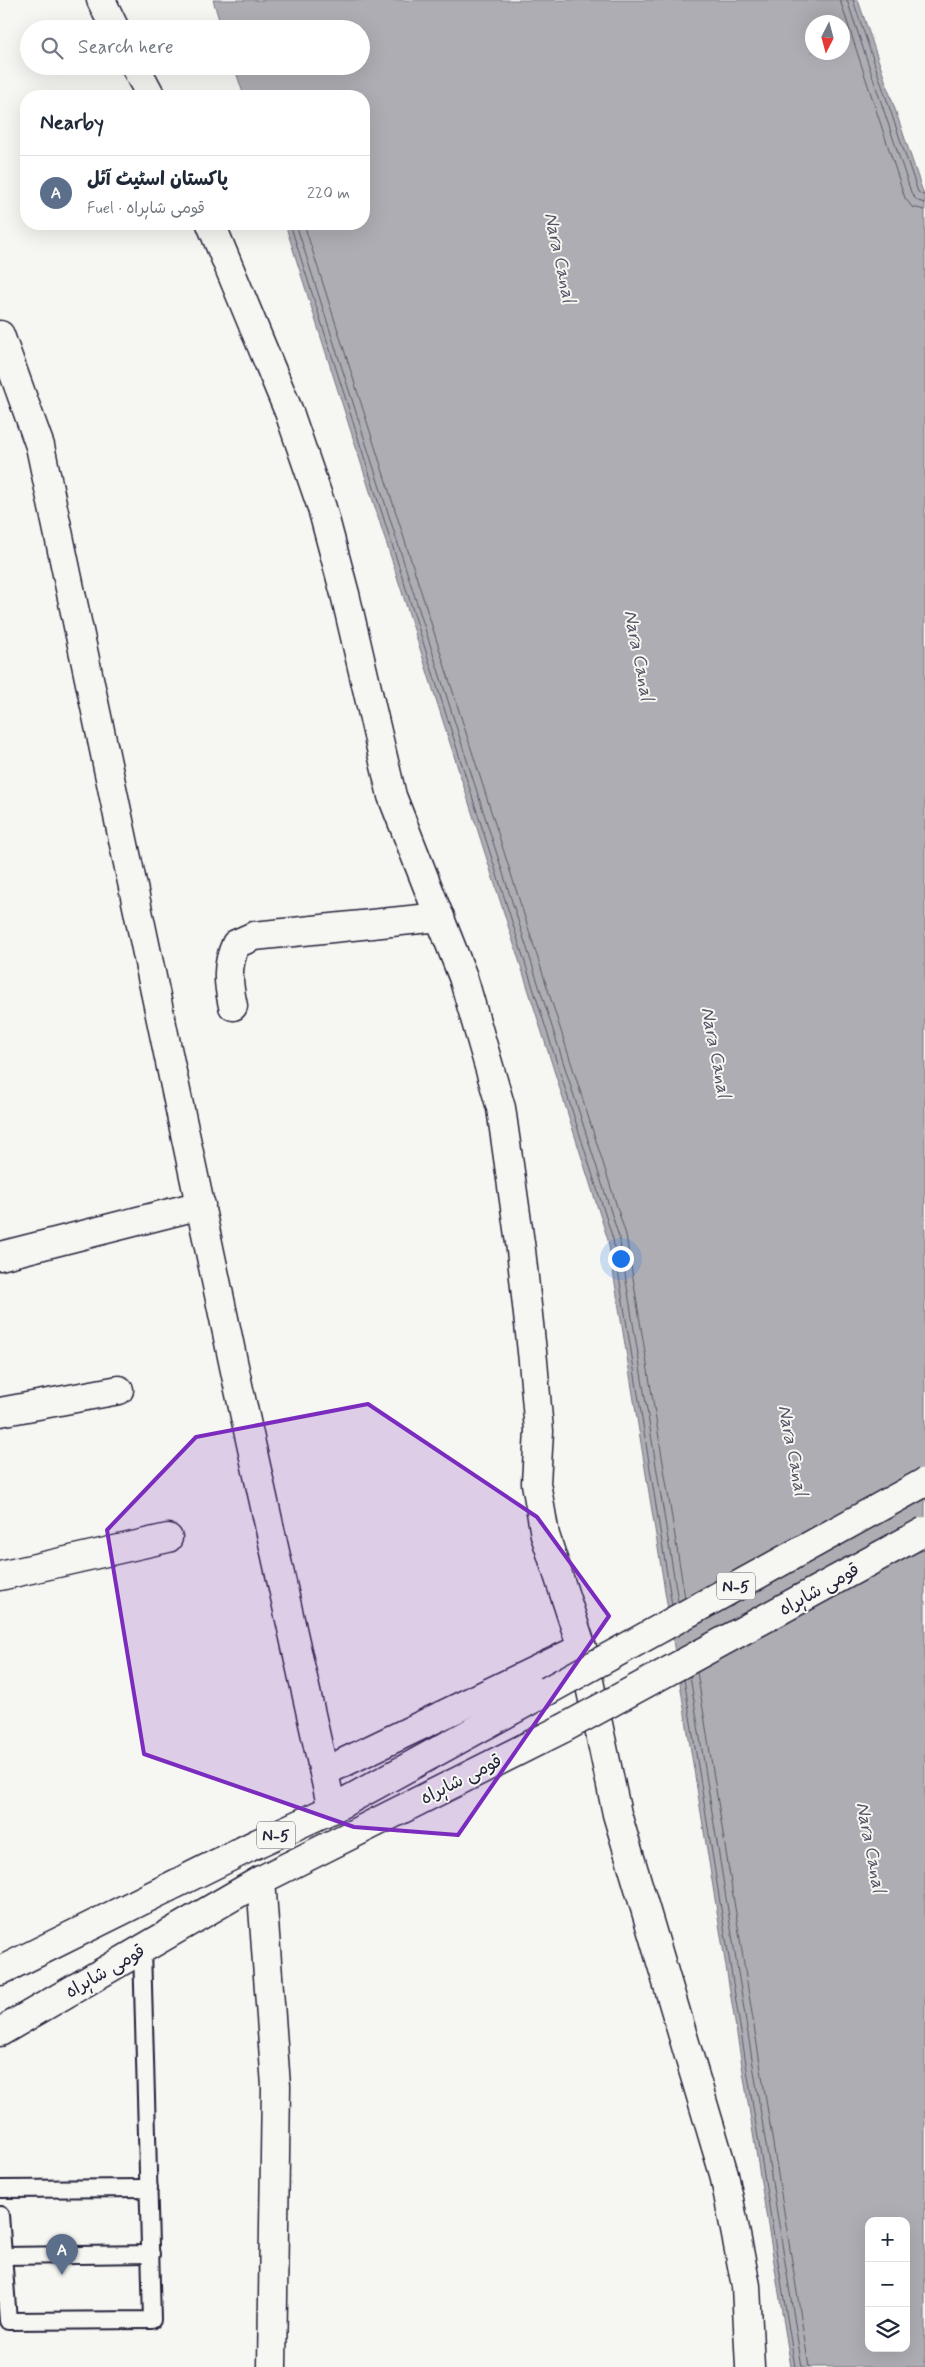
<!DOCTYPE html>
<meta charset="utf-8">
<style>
body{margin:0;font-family:Mynerve,"Playpen Sans Arabic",sans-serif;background:#f6f6f7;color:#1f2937}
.controls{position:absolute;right:15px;bottom:15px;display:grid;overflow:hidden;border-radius:10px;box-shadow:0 5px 20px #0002}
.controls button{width:45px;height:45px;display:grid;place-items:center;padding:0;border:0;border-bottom:1px solid #e0e1e3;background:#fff;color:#1f2937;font:25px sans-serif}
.compass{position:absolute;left:805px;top:15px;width:45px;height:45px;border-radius:50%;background:#fff;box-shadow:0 5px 20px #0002;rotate:186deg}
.you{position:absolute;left:620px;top:1258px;width:18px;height:18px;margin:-12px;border:4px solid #fff;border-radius:50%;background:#1a73e8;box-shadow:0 0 0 8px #1a73e833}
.badge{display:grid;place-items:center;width:32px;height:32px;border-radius:50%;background:#1f6fb2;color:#fff;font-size:16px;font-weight:700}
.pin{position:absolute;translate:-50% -41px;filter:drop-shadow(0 1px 2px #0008)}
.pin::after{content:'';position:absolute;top:26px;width:18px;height:15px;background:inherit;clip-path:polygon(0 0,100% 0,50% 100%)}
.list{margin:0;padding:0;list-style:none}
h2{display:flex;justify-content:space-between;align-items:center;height:65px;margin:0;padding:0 20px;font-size:21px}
h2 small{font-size:16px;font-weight:400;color:#747a83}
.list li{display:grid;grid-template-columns:32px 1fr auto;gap:15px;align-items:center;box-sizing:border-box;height:75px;padding:0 20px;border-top:1px solid #e0e1e3}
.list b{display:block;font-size:19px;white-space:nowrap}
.list p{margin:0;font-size:16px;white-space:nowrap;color:#747a83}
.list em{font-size:16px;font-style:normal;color:#747a83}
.icon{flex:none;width:28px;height:28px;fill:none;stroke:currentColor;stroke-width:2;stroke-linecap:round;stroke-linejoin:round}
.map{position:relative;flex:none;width:925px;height:2367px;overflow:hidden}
.search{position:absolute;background:#fff;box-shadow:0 5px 20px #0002;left:20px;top:20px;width:350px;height:55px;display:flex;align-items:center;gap:12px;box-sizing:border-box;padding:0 18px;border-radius:28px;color:#747a83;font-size:19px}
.panel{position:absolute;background:#fff;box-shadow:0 5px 20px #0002;left:20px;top:90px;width:350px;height:140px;border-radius:20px}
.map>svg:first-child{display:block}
</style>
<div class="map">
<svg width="925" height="2367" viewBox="0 0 925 2367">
<rect width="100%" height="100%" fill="#f6f6f2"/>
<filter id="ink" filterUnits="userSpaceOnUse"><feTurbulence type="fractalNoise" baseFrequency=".02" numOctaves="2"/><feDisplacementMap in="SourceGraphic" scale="10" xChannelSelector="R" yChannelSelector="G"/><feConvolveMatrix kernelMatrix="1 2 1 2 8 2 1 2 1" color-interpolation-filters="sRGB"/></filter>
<g filter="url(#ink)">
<path fill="#adadb3" stroke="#757583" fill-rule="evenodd" d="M213,0h645l67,198v2169h-134l-183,-1127 -323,-1016h79v-128h-120l-10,-30h127v-37h-139zM812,22h30v30h-30zM869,2221h37v127h-37z"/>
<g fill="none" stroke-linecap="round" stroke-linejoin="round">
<g stroke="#5a5a6b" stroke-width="1">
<polyline points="840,0 905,198 912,207 925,210"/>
<polyline points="847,0 912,195 918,201 925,203"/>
<polyline points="853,0 918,192 925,196"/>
<polyline points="290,224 613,1239 672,1605"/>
<polyline points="296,224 619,1237 678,1601"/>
<polyline points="304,224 626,1235 685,1598"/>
<polyline points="697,1672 809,2367"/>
<polyline points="690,1676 802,2367"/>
<polyline points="684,1679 795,2367"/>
</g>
<defs>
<g id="service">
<polyline points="0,2189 149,2188"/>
<polyline points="0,2215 8,2321 152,2320 142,1949"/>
<polyline points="3,2256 151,2254"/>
</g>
<g id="minor">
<polyline points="101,0 115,29"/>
<polyline points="135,66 151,96"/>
<polyline points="211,224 289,412 322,508 345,594 392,796 463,977 501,1108 521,1250 533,1361 539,1431 536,1483 545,1535 582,1648 617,1814 724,2174 746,2286 750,2367"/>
<polyline points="0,335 40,446 238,1385 332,1809"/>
<path d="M233,1006c-5,-23 -7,-40 3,-62l18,-8 186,-19"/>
<polyline points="0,1256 201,1205"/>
<polyline points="0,1412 119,1390"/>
<polyline points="0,1576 168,1538"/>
<polyline points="324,1772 582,1648"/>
</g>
<polyline id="tertiary" points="261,1880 276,2086 272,2367"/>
<g id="trunk">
<polyline points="0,1971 258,1843 332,1809 547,1691"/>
<polyline points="0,2032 261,1880 564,1728"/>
</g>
</defs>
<use href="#service" stroke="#22223b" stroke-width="20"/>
<use href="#minor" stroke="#22223b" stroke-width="31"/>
<use href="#tertiary" stroke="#22223b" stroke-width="31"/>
<use href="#trunk" stroke="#22223b" stroke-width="31"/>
<use href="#service" stroke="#f6f6f2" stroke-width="16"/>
<use href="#minor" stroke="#f6f6f2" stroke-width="28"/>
<use href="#tertiary" stroke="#f6f6f2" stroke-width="28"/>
<use href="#trunk" stroke="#f6f6f2" stroke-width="28"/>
<defs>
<g id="trunk-bridge">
<polyline points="547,1691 925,1482"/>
<polyline points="564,1728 925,1531"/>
</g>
</defs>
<use href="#trunk-bridge" stroke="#22223b" stroke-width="31" stroke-linecap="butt"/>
<use href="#trunk-bridge" stroke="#f6f6f2" stroke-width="28"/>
</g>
</g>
<path fill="#7b2cbf" fill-opacity="0.2" stroke="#7b2cbf" stroke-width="4" stroke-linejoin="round" d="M368,1404l169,113 72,99 -151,219 -104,-8 -210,-73 -37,-224 89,-93z"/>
<g text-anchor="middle" stroke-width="4" stroke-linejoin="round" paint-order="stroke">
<g fill="#f6f6f2" stroke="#626272" stroke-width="1">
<rect x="717" y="1572.5" width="38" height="27" rx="4"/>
<rect x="257" y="1821.5" width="38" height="27" rx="4"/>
</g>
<g font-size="16" font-weight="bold" fill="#22223b">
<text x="736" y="1592">N-5</text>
<text x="276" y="1841">N-5</text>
</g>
<g font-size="18" fill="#22223b" stroke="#f6f6f2">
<text transform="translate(819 1589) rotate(-29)" y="6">قومی شاہراہ</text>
<text transform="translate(461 1779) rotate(-27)" y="6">قومی شاہراہ</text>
<text transform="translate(105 1971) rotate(-30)" y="6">قومی شاہراہ</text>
</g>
<g font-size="19" font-style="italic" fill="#535365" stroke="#f6f6f2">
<text transform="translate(561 257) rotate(78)" y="7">Nara Canal</text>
<text transform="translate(640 655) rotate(79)" y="7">Nara Canal</text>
<text transform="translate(717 1052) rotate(79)" y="7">Nara Canal</text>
<text transform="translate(794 1450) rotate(79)" y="7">Nara Canal</text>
<text transform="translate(872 1847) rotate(79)" y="7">Nara Canal</text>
</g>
</g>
</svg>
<div class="controls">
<button>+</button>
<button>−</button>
<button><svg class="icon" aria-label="layers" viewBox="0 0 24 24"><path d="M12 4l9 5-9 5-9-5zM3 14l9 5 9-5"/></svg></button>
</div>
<svg class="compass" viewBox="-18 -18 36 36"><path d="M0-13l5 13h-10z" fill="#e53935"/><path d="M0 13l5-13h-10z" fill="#747a83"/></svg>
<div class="you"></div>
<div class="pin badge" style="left:62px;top:2275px;background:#5c6f8a">A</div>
<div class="search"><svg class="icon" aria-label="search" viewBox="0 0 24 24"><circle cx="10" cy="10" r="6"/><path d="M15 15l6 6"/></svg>Search here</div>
<section class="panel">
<h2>Nearby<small></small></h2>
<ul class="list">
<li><span class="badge" style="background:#5c6f8a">A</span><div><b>پاکستان اسٹیٹ آئل</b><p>Fuel · قومی شاہراہ</p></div><em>220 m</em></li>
</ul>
</section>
</div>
